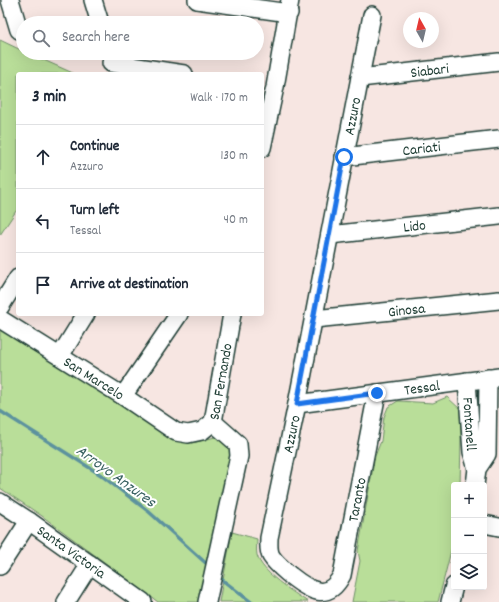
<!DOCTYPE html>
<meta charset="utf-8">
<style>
body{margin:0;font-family:Dekko,sans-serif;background:#f2f2f3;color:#1f2937}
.controls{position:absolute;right:12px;bottom:12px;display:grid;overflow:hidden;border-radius:4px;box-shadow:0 4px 16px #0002}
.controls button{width:36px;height:36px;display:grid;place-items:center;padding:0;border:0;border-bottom:1px solid #e0e1e3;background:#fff;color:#1f2937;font:20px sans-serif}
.compass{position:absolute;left:403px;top:12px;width:36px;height:36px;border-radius:50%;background:#fff;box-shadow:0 4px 16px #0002;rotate:352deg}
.stop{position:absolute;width:12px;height:12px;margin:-9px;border:3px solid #1a73e8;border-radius:50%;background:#fff}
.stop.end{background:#1a73e8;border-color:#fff;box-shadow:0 1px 4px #0008}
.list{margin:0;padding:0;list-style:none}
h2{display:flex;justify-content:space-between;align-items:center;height:52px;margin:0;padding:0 16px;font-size:17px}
h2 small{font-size:13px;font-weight:400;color:#747a83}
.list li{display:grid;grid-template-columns:26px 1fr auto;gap:12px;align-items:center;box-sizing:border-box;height:64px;padding:0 16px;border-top:1px solid #e0e1e3}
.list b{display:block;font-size:15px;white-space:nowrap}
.list p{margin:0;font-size:13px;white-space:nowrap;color:#747a83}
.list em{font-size:13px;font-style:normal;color:#747a83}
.icon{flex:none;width:22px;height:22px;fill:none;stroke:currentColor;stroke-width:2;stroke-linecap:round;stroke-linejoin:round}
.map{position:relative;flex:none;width:499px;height:602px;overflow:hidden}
.search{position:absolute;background:#fff;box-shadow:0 4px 16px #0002;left:16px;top:16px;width:248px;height:44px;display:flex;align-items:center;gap:10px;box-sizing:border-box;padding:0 14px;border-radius:22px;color:#747a83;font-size:15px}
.panel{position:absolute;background:#fff;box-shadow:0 4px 16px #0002;left:16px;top:72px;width:248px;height:244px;border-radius:4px}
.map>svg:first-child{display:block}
</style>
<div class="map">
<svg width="499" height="602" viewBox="0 0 499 602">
<rect width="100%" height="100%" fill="#f7e6e2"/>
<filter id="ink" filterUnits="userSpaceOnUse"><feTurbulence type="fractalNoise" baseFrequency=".025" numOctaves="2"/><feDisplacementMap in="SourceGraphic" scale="8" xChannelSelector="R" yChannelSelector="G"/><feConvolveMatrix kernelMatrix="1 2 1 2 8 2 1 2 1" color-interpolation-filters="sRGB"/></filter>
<g filter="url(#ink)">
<g fill="#b9de99" stroke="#6c8e66">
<polygon points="0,40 23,51 23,53 28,53 75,74 18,74 18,208 0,235"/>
<polygon points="0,326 124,404 173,440 196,442 215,437 218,431 235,446 200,602 158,602 42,516 0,488"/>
<polygon points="447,397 460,409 461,438 460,485 454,485 454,539 438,602 352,602 360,561 358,551 375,456 381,441 384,417 388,407 398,401 433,403"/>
<path d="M232,532l25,7c0,5 -1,11 0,16 5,18 36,37 51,47h-89z"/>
</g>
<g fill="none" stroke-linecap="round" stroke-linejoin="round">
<g stroke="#5b929e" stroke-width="3.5">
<polyline points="0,411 101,475 148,511 209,566"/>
<polyline points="221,579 251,602"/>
</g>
<defs>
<g id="minor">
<polyline points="10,0 19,30"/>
<polyline points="93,0 100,23"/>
<polyline points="197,0 289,13"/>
<path id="s1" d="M372,15l-75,389 -28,134c0,6 -1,12 2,18 5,8 13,14 20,20 19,15 37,26 51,-1l35,-182"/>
<polyline points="111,63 184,74"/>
<path id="s2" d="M360,78l139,-16"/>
<polyline points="262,148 275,87 290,0"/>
<path id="s3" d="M344,157l155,-18"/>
<path id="s4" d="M330,235l169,-19"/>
<polyline points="0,307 18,278"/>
<path id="s5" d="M0,319l123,77 53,36 12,2 14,-3 11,-9 19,-108"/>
<path id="s6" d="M314,319l185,-19"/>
<polyline points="60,356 86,314"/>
<path id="s7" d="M467,381l5,71 5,17"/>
<polyline points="123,396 179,314"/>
<path id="s8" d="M297,404l202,-27"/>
<polyline points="475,485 477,469 487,454 488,378"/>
<path id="s9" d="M0,502l29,19 114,81"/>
<polyline points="484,524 499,527"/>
<polyline points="0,566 29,521"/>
<polyline points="66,602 90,564"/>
<polyline points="207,602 239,456 238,444 213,422"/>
<polyline points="450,602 454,586"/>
</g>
</defs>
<use href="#minor" stroke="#1f3d34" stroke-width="20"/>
<use href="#minor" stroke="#fff" stroke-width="17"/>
</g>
</g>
<g fill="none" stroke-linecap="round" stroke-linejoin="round" filter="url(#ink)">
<polyline stroke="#1a73e8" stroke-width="5" points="344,157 297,404 377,393"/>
</g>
<g text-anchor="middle" stroke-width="4" stroke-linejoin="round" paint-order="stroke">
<g font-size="15" fill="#1f3d34" stroke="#fff">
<text dy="5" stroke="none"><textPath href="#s2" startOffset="70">Siabari</textPath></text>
<text transform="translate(352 116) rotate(-79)" y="5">Azzuro</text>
<text dy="5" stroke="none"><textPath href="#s3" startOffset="78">Cariati</textPath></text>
<text dy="5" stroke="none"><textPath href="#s4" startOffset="85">Lido</textPath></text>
<text dy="5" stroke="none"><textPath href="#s6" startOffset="93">Ginosa</textPath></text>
<text dy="5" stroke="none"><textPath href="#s5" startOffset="111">San Marcelo</textPath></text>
<text dy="5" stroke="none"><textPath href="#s5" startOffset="291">San Fernando</textPath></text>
<text dy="5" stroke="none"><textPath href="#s8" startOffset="126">Tessal</textPath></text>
<text dy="5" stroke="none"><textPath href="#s7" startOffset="43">Fontanell</textPath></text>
<text transform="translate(291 434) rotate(-78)" y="5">Azzuro</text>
<text dy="5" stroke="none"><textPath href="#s1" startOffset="719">Taranto</textPath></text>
<text dy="5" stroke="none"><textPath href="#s9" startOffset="87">Santa Victoria</textPath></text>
</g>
<g font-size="16" font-style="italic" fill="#386060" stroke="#fff">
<text transform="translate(117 475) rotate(36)" y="6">Arroyo Anzures</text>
</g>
</g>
</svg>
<div class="controls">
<button>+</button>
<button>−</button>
<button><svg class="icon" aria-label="layers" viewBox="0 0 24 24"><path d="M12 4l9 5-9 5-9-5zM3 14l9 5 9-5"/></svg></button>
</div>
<svg class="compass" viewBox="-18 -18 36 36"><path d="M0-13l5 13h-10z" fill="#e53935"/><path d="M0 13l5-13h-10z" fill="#747a83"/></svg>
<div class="stop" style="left:344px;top:157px"></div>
<div class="stop end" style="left:377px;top:393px"></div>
<div class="search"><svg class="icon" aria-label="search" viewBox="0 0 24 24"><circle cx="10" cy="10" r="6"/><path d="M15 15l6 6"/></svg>Search here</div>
<section class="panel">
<h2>3 min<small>Walk · 170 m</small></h2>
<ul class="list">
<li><svg class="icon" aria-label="ahead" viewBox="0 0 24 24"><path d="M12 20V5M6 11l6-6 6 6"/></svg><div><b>Continue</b><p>Azzuro</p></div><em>130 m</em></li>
<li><svg class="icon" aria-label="left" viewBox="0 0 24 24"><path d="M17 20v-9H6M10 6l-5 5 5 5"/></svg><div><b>Turn left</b><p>Tessal</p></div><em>40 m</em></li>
<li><svg class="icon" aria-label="arrive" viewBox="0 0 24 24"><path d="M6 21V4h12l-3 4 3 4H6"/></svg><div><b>Arrive at destination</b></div></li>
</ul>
</section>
</div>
